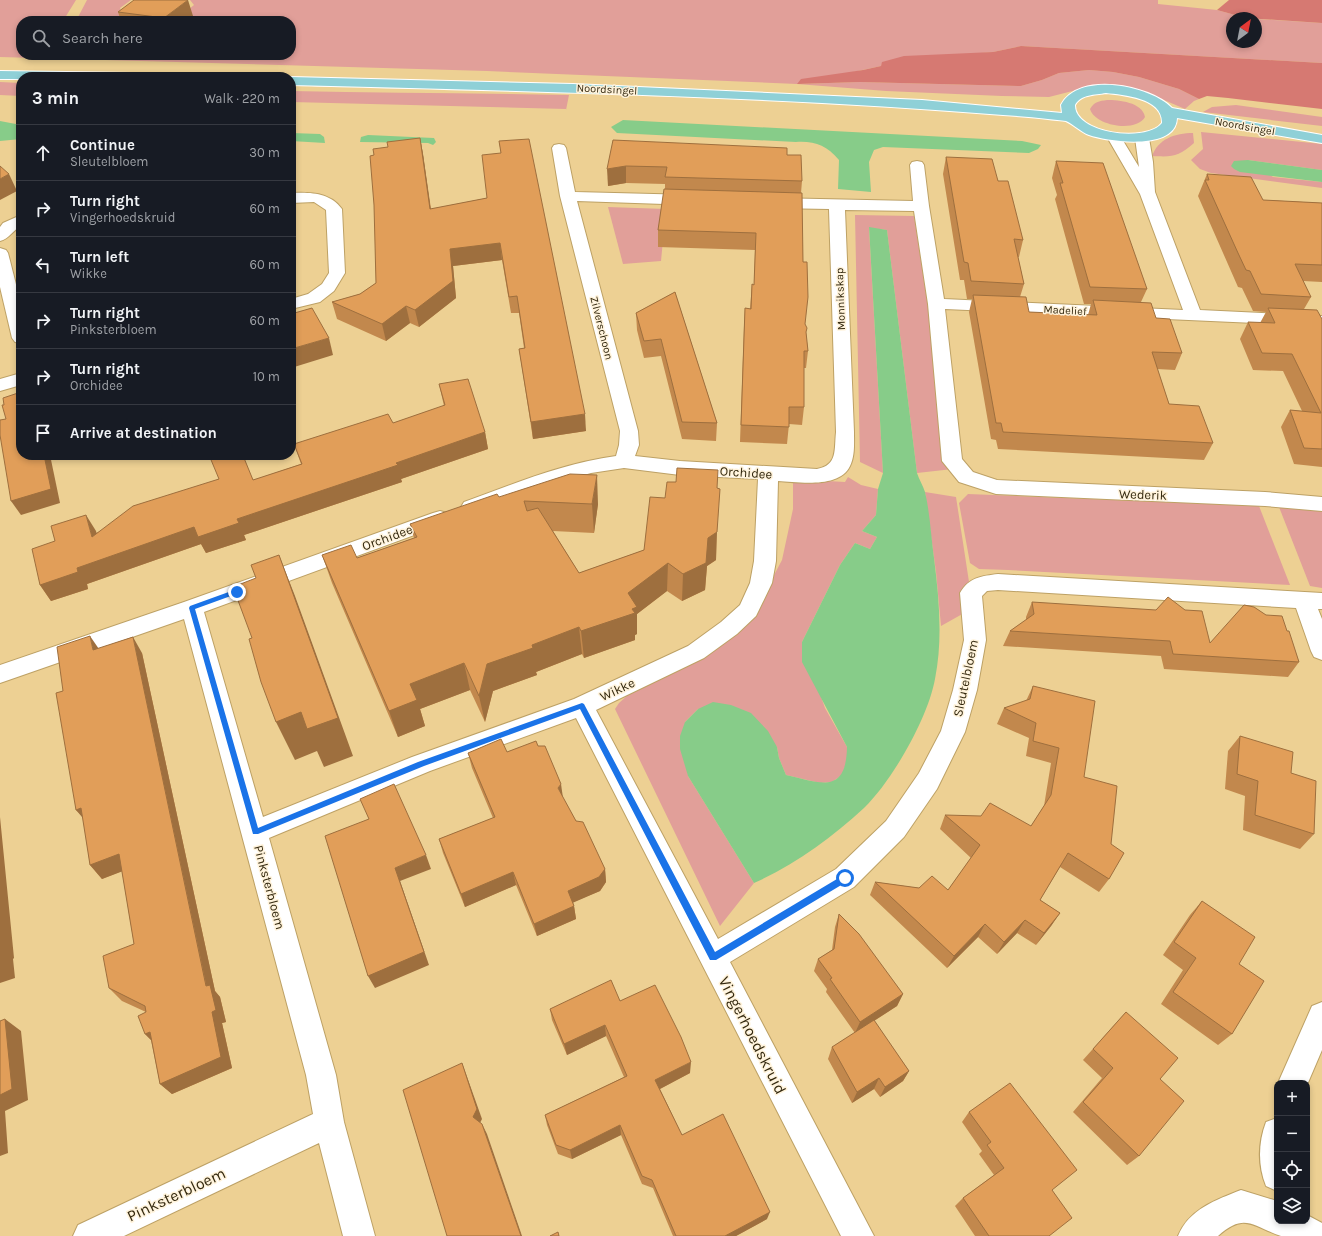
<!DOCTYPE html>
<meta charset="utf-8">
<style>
body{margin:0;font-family:Karla,sans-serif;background:#20242c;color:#f1f3f6}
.controls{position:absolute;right:12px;bottom:12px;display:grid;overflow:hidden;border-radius:8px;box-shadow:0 2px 6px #0003}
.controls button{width:36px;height:36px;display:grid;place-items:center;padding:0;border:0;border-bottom:1px solid #363941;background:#171b24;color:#f1f3f6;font:20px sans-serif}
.compass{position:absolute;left:1226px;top:12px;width:36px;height:36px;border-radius:50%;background:#171b24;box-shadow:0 2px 6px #0003;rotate:32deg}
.stop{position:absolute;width:12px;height:12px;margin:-9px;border:3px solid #1a73e8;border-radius:50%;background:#fff}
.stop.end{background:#1a73e8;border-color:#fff;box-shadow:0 1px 4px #0008}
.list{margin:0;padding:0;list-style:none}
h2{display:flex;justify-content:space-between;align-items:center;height:52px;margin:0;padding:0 16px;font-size:17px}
h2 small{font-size:13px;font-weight:400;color:#9ea1a6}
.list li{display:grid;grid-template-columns:26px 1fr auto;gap:12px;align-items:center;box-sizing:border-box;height:56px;padding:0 16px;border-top:1px solid #363941}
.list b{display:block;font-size:15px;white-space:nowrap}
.list p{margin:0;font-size:13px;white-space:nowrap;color:#9ea1a6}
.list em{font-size:13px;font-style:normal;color:#9ea1a6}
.icon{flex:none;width:22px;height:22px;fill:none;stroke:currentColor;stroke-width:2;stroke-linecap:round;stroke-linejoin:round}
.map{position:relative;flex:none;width:1322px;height:1236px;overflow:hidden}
.search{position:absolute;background:#171b24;box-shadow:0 2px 6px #0003;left:16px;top:16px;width:280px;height:44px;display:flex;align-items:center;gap:10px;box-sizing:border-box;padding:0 14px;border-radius:16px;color:#9ea1a6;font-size:15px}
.panel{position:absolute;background:#171b24;box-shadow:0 2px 6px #0003;left:16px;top:72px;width:280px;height:388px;border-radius:16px}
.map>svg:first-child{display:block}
</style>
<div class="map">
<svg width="1322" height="1236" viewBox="0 0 1322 1236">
<rect width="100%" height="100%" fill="#edd093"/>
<g fill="#e19f99">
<polygon points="0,0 76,0 63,21 21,21 21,55 291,55 291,21 190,21 192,19 179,17 194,5 190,0 1158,0 1158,4 1217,10 1246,18 1232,18 1232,42 1256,42 1256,19 1322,23 1322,63 1021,46 993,52 883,62 881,66 798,84 860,82 1021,86 1042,80 1059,73 1089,70 1113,72 1139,77 1179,89 1199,99 1194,101 1185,109 1150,94 1115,85 1096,85 1049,97 1002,96 886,91 797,84 487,71 0,57"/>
<polygon points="87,0 131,0 120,8 125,21 76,21"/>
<polygon points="0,82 21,83 21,96 0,95"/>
<path d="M291,91c93,2 185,2 278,4l-3,15v-1l-275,-7z"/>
<path d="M1107,100c12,0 35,2 38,17 -9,16 -50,9 -55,-8 4,-7 9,-8 17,-9z"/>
<polygon points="1236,105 1322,117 1322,126 1203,112 1212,107"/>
<polygon points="1201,132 1322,144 1322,170 1248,160 1273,177 1322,182 1322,188 1211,173 1200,169 1191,160 1203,149"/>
<path d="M1193,133l1,10c-16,14 -21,14 -42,13 6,-17 23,-23 41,-23z"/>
<polygon points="608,207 666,209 661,261 623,264"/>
<polygon points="855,215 914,216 953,469 917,473 887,230 869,228 883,473 860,462"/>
<polygon points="848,477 861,485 878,489 876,515 862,531 877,537 870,549 855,543 840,565 802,642 825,708 847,747 847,761 842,775 832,782 820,783 786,775 779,758 777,747 698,709 685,722 688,776 754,883 720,926 615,709 619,703 630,693 764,594 782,560 793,509 793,479 845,482"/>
<polygon points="925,492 956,497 973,608 941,626 936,572"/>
<polygon points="968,494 1259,506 1290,585 1008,570 979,569 970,563 959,503"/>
<polygon points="1279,507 1322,510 1322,588 1310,586"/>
</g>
<g fill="#d67972">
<polygon points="1229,0 1322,0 1322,23 1246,18 1217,10"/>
<polygon points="1021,46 1322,63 1322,109 1228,98 1207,96 1199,99 1179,89 1139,77 1113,72 1089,70 1059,73 1042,80 1021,86 860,82 797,84 801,79 863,70 881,66 882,62 904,56 993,52"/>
</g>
<g fill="#87cc89">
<path d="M623,120l399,21 19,4 -3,4 -9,4 -146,-6 -9,3 -5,12 2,30 -33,-3 1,-29c-13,-15 -24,-19 -43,-18l-179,-9 -6,-6z"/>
<polygon points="0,121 21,125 21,139 0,141"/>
<polygon points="291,133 320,134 324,137 325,143 291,141"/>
<polygon points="368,135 434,138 436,142 433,145 428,143 360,142 361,137"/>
<polygon points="1248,160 1322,170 1322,182 1240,172 1234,169 1231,166 1234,161"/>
<path d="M869,227l18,3 30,243c2,6 6,13 8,19 5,21 6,45 9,66 5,40 9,81 1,121 -7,39 -43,102 -71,129 -33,30 -69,57 -110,75l-66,-107 -8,-27v-13l5,-14 13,-13 15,-7 18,3 20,8 17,18 9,16 2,11 7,17c35,8 60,20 61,-28l-45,-85v-20l38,-77 15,-22 15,6 7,-12 -15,-6 14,-16 2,-26 5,-16z"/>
</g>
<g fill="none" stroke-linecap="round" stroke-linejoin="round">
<defs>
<g id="minor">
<path d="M1114,133l5,1 20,33 -4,-29 2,-3 5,-1 5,1 2,3 4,24 2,30 45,118 122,6v10l-377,-17 17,150 11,13 24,8 268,12 57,5v14l-57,-5 -269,-12 -37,-12 -17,-21 -14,-157 -14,-93 -69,-1 9,222c0,11 1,24 -4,34 -11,23 -52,16 -72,15l-2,80 -4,22 -16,33 -19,18 -33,24 -108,52 122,229 118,-70 50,-48 33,-48 22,-42 12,-41 11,-50 -4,-47c9,-16 22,-17 38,-19l324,19v16h-4l4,10v41l-8,-3 -3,-6 -15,-43 -298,-18 -11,1 -5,5 4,44 -9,50 -12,42 -28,57 -33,48 -50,50 -124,75 144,274h-33l-265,-518 -146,53 -161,67 67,237 8,47 31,114h-32l-24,-93 -195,93h-51l5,-11 235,-111 -7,-39 -122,-456 -184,64v-18l184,-63 249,-89 7,-2 7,2 3,5 -3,5 -243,89 59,205 149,-60 162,-58 114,-53 33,-24 19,-17 10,-22 4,-22 4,-82 -78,-4 -56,-7 -33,5 -25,7 -95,34 -7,-2 -3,-5 3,-5c50,-18 99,-39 152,-46l3,-11 1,-14 -60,-235 -8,-48 2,-3 5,-1 5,1 2,3 9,44 118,3 5,2 3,3 -3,3 -5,2 -116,-4 61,230 1,14 -4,11 45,5 137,8c21,-4 17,-19 19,-37l-7,-223 -56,-1 -5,-2 -3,-3 3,-3 5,-2 140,3 -3,-36 2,-3 5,-1 5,1 2,3 5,41 15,93 239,11 -43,-116 -33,-57 2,-3z"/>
<path d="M291,193c18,-1 39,-1 51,16l3,64 -11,18 -14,11 -29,7v-10l17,-5 14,-10 7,-11 -3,-63 -12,-8 -23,1z"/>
<path d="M21,215v11c-8,4 -12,13 -21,15v-14l3,-4z"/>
<polygon points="0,248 6,250 8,253 21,304 21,343 15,342 12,338 0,287"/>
<polygon points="21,373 21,385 0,391 0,379"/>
<polygon points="1322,1002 1322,1050 1307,1085 1307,1083 1278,1083 1312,1006"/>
<path d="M1277,1118v73l-11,-5c-8,-20 -8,-43 0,-64z"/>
<path d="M1241,1190l36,11v20h30v-6l15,8v13c-10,0 -33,0 -41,0 -29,-10 -36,-24 -63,0h-40c11,-27 38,-36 63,-46z"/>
</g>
<g id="primary">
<polygon points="0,71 133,73 138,74 140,77 21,77 21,79 0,79"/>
<path d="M291,77l282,7 349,16 140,13 -1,-8c17,-34 89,-20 111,3l150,27v8l-145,-25c-1,33 -68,24 -88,17 -8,-3 -16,-11 -23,-14 -5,-1 -12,-1 -18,-2 -15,-2 -30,-3 -45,-4 -237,-19 -475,-24 -712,-30zM1106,93c18,2 57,5 56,30 -15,20 -88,11 -87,-18 6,-11 20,-10 31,-12z"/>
</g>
</defs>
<use href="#minor" stroke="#bda165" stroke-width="2"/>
<use href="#primary" stroke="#fff" stroke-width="2"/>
<use href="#minor" fill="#fff" fill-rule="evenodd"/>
<use href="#primary" fill="#8fd0d7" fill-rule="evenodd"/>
</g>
<g fill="#c2884d">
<polygon points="118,12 193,16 186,21 121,21"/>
<polygon points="420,138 423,154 431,209 487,198 501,153 499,141 586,431 533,439 519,349 524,348 519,313 511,313 502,260 453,266 456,298 419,327 410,323 386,341 337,319 332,302 360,294 376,283 374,155 388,147"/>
<polygon points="613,140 787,155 802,181 801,193 805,324 808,351 806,368 804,368 804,407 802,425 789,424 787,444 740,442 744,326 745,308 750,309 752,284 754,285 755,250 658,247 658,230 665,189 665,184 626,183 608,186"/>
<polygon points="946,157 998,181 1023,240 1019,257 1018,257 1024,284 1020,297 1029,312 1088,315 1091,304 1084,304 1055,199 1057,195 1052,178 1056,161 1147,289 1141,302 1156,318 1182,353 1175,370 1157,369 1169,404 1213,443 1204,460 998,449 996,440 991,439 969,312 972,299 967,299 964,280 960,280 943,174"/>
<polygon points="1207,174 1263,200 1322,203 1322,282 1303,281 1311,297 1304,309 1322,319 1322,467 1294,464 1281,427 1290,410 1302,411 1283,371 1253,370 1240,339 1248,322 1260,323 1266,312 1253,311 1242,288 1238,287 1198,196"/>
<polygon points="675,292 717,423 716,441 682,439 661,356 644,358 637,330 636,313"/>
<polygon points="439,384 485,432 488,449 401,479 402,482 244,535 246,540 206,553 201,544 87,584 88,589 51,601 40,585 96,531 96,533 219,479 241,459 253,480 301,464 294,444 393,423 444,406"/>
<polygon points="717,488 716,560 707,566 705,590 682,601 667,591 637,614 637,634 635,635 635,640 584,658 582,654 536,672 537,675 493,691 485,722 470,690 420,709 425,726 398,737 332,583 322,555 357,558 414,538 410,524 499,497 598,504 594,533 553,531 579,573 644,550 665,498"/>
<polygon points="1032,602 1210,643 1287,631 1299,662 1288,677 1164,669 1161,656 1003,646 1010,631 1026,620 1026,617"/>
<polygon points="98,648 142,653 215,991 220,997 226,1022 222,1023 232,1068 172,1094 160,1084 151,1040 145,1034 146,1012 122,1001 109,988 134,944 122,871 102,879 90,865 83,817 76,810 63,691"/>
<polygon points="1033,686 1084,777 1111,844 1109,879 1099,892 1060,867 1040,900 1060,913 1051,926 1036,945 1017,933 997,954 978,937 947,968 870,895 875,882 919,888 948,890 971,858 940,829 945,815 1031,826 1044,806 1051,763 1026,756 1029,738 997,724 1004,708 1026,701"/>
<polygon points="1240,736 1291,773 1314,834 1300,849 1243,830 1245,796 1225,789 1228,751"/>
<polygon points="507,752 563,798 576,821 605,869 606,882 600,891 573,902 574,906 576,919 537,936 516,885 465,907 443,853 439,839 493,818 472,768 468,753"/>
<polygon points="1202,901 1239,964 1232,1034 1218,1045 1161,1004 1183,970 1163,955 1190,915"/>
<polygon points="839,914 903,994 897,1006 874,1021 909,1071 903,1081 880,1097 874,1089 852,1103 828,1059 832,1047 855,1033 826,992 827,989 814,971 818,959 832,950 835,927"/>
<polygon points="620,1001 690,1073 660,1089 682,1135 767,1219 736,1236 673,1236 653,1188 642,1184 621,1135 572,1159 558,1154 547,1125 545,1115 624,1077 606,1036 567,1055 552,1020 550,1009"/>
<polygon points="1126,1012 1160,1079 1139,1156 1127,1165 1073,1112 1102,1078 1083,1060"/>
<polygon points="969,1112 1052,1190 1049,1236 975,1236 955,1206 963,1198 994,1175 979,1154 982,1151 962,1122"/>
</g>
<g fill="#9e6f3e">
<polygon points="188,0 193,16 186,21 165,21 164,18"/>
<polygon points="420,138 423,154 433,226 430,209"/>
<polygon points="626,166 626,183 608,186 607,169"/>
<polygon points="9,174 17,191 0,200 0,179"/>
<polygon points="500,243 502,260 453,266 456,298 419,327 415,310 450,249"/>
<polygon points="291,262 296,278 291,279"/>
<polygon points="406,306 410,323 386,341 382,324"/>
<polygon points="329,338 333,355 291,368 291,349"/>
<polygon points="585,414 586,431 533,439 531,422"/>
<polygon points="485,432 488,449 401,479 402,482 244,535 246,540 206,553 201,544 87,584 88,589 51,601 40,585 77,568 194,527 237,519 396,463"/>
<polygon points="44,455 50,455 60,503 21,515 11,501"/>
<polygon points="597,475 598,504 594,533 592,504"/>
<polygon points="86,515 96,531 102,553 92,537"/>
<polygon points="717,532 716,560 707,566 705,590 682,601 683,574 708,538"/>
<polygon points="279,555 295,596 353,756 324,767 317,751 295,760 276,722"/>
<polygon points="668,563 667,591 637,614 637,634 635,635 635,640 584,658 581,631 628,593"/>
<polygon points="579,627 582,654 536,672 537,675 493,691 485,722 479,696 487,664 532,645"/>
<polygon points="90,636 101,652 93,650"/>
<polygon points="133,637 142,653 215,991 220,997 226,1022 222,1023 232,1068 172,1094 160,1084 212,1012"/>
<polygon points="464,663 470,690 420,709 425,726 398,737 389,711 410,684"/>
<polygon points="561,784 563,798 558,788"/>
<polygon points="81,808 89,825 76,810"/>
<polygon points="0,817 14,958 13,959 15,978 0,983"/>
<polygon points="119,854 131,868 102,879 90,865"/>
<polygon points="426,855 431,869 400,881 429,965 375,988 368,976 395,868"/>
<polygon points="605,869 606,882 600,891 570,904 568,891"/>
<polygon points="513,872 516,885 465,907 461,894"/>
<polygon points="574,906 576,919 537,936 534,924"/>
<polygon points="1060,913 1051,926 1036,945 1044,933"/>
<polygon points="1025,920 1017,933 997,954 1004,942"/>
<polygon points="985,924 978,937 947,968 954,956"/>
<polygon points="903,994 897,1006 855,1033 860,1022"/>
<polygon points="5,1019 21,1031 28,1100 5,1111 8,1153 0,1156 0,1095"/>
<polygon points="605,1025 606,1036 567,1055 564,1044"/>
<polygon points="150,1032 157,1046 145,1034"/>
<polygon points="691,1062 690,1073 656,1091 655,1080"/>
<polygon points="462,1063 466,1074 482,1119 478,1127 473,1117"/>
<polygon points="909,1071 903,1081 880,1097 885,1087"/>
<polygon points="879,1078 874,1089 852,1103 857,1092"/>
<polygon points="482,1124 487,1134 522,1236 521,1236"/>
<polygon points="620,1125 621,1135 572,1159 570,1150"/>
<polygon points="770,1212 767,1219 736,1236 725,1236"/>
</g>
<g fill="#e19e59" stroke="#9e6f3e">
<polygon points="134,0 188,0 164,18 118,12"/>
<polygon points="420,138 430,209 487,198 482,155 501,153 499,141 529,139 585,414 531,422 519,349 525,348 517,296 509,297 500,243 450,249 453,281 415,310 406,306 382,324 332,302 360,294 376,283 374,205 370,156 374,155 373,149 388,147 387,142"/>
<polygon points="613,140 787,148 787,155 801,155 802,181 665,177 667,167 626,166 607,169"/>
<polygon points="946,157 992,159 998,181 1008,181 1023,240 1014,239 1024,284 971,281 968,263 964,262"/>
<polygon points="1056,161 1103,163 1147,289 1090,287 1060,183 1063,183"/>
<polygon points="0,166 9,174 0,179"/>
<polygon points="1207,174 1251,177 1263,200 1322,203 1322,265 1295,264 1311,297 1261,294 1250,271 1246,270 1238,253 1205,180 1209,180"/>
<polygon points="664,189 802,193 803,262 807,262 808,297 805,324 807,328 806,332 808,351 804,351 804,407 789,407 789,427 741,425 745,308 751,309 752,284 754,285 756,233 658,230"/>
<polygon points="675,292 717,423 682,422 661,339 644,341 636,313"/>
<polygon points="973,295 1026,297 1029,312 1097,315 1093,300 1151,303 1156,318 1170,319 1182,353 1152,352 1169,404 1199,406 1213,443 1003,432 1001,423 996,423"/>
<polygon points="312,308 329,338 291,349 291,314"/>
<polygon points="1268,308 1317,310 1322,319 1322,449 1304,448 1290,410 1321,413 1292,354 1262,353 1248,322 1275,323"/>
<polygon points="468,379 485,432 396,463 398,465 237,519 239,523 198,537 194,527 77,568 78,572 40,585 32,549 55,541 51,526 86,515 92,537 133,506 219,479 209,455 239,455 241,459 244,458 253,480 302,464 294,444 388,414 393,423 445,405 439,384"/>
<polygon points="21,392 21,455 44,455 51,489 11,501 0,435 0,420 6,419 2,405 4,405 3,398"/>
<polygon points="677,468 718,470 717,488 720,489 717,532 708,538 706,563 683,574 668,563 628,593 637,607 632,609 635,613 581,631 579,627 532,645 533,648 487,664 479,696 464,663 410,684 417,700 389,711 322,555 351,545 357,558 417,537 410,524 497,494 499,497 570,474 597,475 592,504 524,501 527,511 538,508 579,573 644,550 650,497 665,498 667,482 676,482"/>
<polygon points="279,555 338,718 307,729 301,712 276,722 261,682 249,639 252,638 233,587 256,578 251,565"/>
<polygon points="1168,597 1185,610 1202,611 1210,643 1244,605 1254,607 1266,615 1282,616 1287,631 1289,631 1299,662 1173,654 1170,641 1010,631 1034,614 1032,602 1156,610"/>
<polygon points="90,636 93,650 133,637 206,986 210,985 216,1010 212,1012 221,1057 160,1084 150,1032 145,1034 138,1016 146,1012 145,1006 109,988 103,956 134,944 119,854 90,865 81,808 76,810 56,693 63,691 57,647"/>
<polygon points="1033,686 1095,701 1084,777 1117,786 1111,844 1124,853 1109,879 1068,853 1040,900 1060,913 1044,933 1025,920 1004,942 985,924 954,956 875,882 919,888 932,876 948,890 980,845 945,815 981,816 990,803 1031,826 1051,795 1059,748 1033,741 1036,723 1004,708 1030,699"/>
<polygon points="1240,736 1293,752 1291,773 1316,781 1314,834 1255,815 1258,781 1237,774"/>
<polygon points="501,739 507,752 536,741 538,746 545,746 561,784 558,788 576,821 583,822 605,869 599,877 568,891 574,906 534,924 513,872 461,894 439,839 495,817 468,753"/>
<polygon points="394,784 426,855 395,868 424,952 368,976 325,836 369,819 360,799"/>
<polygon points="1202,901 1255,937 1239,964 1264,981 1232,1034 1173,992 1196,958 1174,942"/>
<polygon points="839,914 859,934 903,994 860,1022 830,979 832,978 818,959 834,949"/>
<polygon points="611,980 620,1001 655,985 681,1037 691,1062 655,1080 682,1135 723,1114 770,1212 725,1236 676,1236 652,1180 642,1176 620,1125 570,1150 556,1145 545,1115 627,1076 605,1025 564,1044 550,1009"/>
<polygon points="1126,1012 1178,1058 1160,1079 1184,1101 1139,1156 1083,1102 1113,1068 1093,1049"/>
<polygon points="5,1019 12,1089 0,1095 0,1021"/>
<polygon points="874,1020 909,1071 885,1087 879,1078 857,1092 832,1047"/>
<polygon points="462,1063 477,1109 473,1117 482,1124 521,1236 447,1236 403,1090"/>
<polygon points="1010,1083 1077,1170 1052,1190 1072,1218 1049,1236 989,1236 963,1198 1004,1168 987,1145 991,1142 969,1112"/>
<polygon points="558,1232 559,1236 550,1236"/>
</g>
<polygon fill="#1a73e8" points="237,589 239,590 239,593 195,609 258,828 418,762 582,703 584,704 715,952 842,876 848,876 848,881 716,960 710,960 580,709 424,766 258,834 253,834 189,608 190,606"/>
<g text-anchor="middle" stroke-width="3" stroke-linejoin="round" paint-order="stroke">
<g font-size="11" fill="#33280f" stroke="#fff3db">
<text transform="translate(607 89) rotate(3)" y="4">Noordsingel</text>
<text transform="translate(1245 126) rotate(10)" y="4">Noordsingel</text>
<text transform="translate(840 299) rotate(-92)" y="4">Monnikskap</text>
<text transform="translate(1065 310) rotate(3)" y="4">Madelief</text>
<text transform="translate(602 328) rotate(76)" y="4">Zilverschoon</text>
</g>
<g font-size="13" fill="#33280f" stroke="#fff3db">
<text transform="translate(746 472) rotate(4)" y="5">Orchidee</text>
<text transform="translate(1143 494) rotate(2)" y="5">Wederik</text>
<text transform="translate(387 537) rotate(-20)" y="5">Orchidee</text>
<text transform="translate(965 678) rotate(-78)" y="5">Sleutelbloem</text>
<text transform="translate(617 689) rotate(-25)" y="5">Wikke</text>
<text transform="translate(270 887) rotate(75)" y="5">Pinksterbloem</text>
</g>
<g font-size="16" fill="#33280f" stroke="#fff3db">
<text transform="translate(753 1035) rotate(63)" y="6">Vingerhoedskruid</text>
<text transform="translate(176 1194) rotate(-25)" y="6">Pinksterbloem</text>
</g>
</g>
</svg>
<div class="controls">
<button>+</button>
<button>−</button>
<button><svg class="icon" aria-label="locate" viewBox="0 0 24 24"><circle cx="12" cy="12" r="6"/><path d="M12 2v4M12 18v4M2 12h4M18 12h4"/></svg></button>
<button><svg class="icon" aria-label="layers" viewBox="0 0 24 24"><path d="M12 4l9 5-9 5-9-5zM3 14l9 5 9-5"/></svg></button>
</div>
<svg class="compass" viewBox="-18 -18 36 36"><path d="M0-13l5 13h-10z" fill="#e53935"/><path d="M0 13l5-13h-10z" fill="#9ea1a6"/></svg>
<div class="stop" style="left:845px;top:878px"></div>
<div class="stop end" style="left:237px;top:592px"></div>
<div class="search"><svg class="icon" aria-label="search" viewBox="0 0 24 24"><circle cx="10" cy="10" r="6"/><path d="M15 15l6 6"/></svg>Search here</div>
<section class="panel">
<h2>3 min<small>Walk · 220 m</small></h2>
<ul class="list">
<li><svg class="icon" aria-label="ahead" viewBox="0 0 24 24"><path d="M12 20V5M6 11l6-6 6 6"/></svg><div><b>Continue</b><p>Sleutelbloem</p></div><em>30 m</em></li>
<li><svg class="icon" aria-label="right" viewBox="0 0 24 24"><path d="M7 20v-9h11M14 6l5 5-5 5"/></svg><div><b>Turn right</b><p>Vingerhoedskruid</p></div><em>60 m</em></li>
<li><svg class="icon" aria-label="left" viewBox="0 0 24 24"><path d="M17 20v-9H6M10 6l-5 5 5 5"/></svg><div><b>Turn left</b><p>Wikke</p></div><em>60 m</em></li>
<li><svg class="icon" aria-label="right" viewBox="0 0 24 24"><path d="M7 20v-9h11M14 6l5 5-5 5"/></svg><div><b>Turn right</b><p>Pinksterbloem</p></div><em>60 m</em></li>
<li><svg class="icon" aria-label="right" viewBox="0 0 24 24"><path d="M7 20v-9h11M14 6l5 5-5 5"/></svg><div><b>Turn right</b><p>Orchidee</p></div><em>10 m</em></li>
<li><svg class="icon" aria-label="arrive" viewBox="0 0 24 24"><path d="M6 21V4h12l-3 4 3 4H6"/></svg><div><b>Arrive at destination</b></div></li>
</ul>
</section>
</div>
